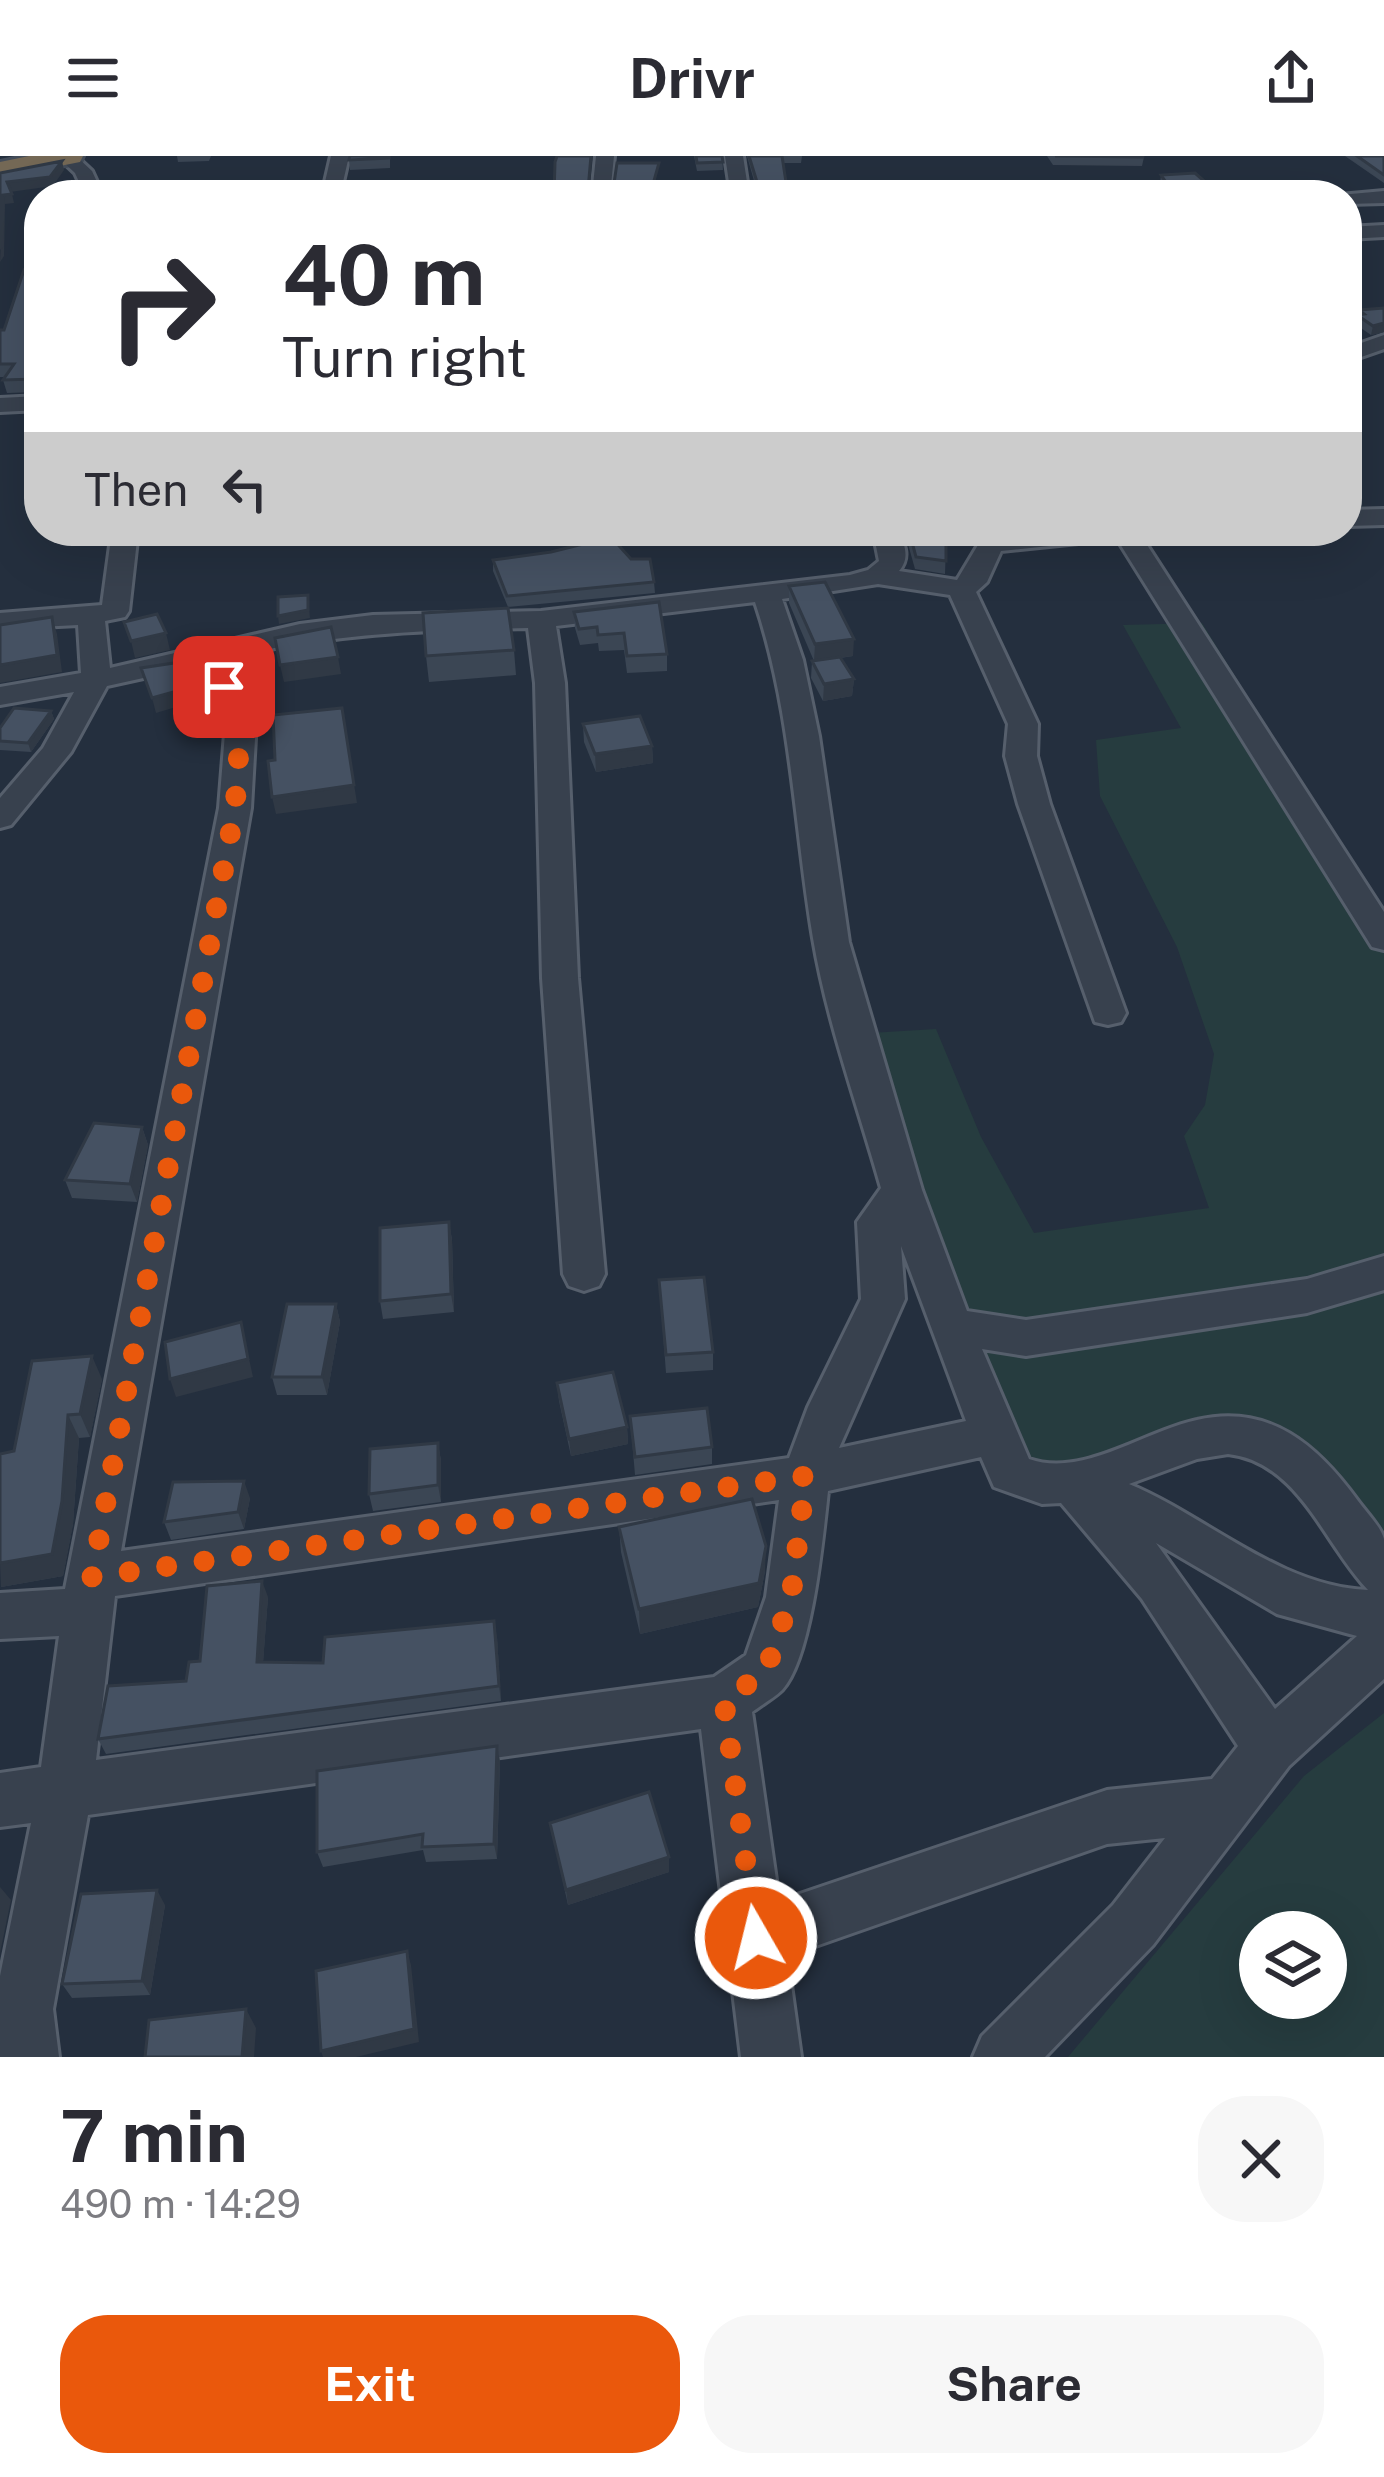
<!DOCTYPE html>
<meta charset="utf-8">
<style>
body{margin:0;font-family:"Public Sans",sans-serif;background:#f7f7f7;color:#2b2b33;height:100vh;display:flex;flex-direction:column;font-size:45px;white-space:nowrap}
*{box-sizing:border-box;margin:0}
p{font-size:39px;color:#7c7c81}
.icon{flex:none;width:66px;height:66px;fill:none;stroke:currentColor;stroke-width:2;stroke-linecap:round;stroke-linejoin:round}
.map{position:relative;height:1901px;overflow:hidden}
.drawer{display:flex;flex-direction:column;background:#fff;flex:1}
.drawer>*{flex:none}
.guide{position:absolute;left:24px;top:24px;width:1338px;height:366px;border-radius:48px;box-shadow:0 12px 48px #0002;background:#fff;color:#2b2b33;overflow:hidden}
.fabs{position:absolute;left:1239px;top:1755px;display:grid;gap:24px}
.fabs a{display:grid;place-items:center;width:108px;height:108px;border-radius:50%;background:#fff;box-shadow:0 12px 48px #0002;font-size:60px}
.pin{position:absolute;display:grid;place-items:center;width:102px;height:102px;color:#fff;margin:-51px;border-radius:24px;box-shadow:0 6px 18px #0006}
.me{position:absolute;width:132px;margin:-66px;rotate:352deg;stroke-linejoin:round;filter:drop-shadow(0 0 9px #0008)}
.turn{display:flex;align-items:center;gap:42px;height:252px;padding:0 60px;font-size:54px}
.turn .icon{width:156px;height:156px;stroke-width:2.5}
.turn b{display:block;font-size:84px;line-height:102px}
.then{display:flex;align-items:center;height:114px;padding:0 60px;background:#0003;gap:24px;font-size:45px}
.round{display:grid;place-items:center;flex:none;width:126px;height:126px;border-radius:48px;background:#f7f7f7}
.headline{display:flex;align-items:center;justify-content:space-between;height:204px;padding:0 60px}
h1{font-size:72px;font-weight:700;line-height:90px}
.button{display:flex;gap:24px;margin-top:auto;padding:24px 60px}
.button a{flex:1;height:138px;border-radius:48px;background:#ea580c;color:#fff;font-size:48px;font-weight:700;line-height:138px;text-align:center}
.button a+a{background:#f7f7f7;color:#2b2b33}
header{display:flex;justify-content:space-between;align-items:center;height:156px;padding:0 60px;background:#fff;font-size:54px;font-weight:700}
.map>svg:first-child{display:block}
.green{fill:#263c3f;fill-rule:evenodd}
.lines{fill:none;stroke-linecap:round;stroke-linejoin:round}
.minor-casing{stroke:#565f6c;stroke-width:6}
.highway-casing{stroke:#434c59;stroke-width:6}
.minor{fill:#38414e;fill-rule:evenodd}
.highway{fill:#746855;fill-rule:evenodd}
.wall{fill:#3b4654}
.shaded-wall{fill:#303945}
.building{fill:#455162;stroke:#303945;stroke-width:3}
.route{stroke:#ea580c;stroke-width:21;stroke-dasharray:0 37.8}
</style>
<header><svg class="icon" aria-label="menu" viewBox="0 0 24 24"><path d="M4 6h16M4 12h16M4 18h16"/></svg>Drivr<svg class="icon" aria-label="share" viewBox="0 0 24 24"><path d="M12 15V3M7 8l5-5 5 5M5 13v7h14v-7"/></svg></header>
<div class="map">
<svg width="1384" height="1901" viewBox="0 0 1384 1901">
<rect width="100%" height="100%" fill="#242f3e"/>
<path class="green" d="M1202,467L1384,760V1108L1295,1130L1014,1172L960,1165L870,877L936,873L981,981L1034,1077L1209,1052L1184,980L1205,949L1214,898L1177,791L1100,640L1096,584L1181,572L1123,469Z
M1384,1130V1390L1294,1286L1027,1318L982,1196Z
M1384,1557V1901H1068L1304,1620ZM1260,1776H1326V1842H1260Z"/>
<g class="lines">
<g class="minor-casing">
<path id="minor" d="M76,0L92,15L103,39H85L75,17L58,1Z
M331,0H349L340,39H322Z
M596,0H614L610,39H592Z
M725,0H743L749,39H731Z
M1135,30L1144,35L1141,39H988L997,33Z
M1384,35V47L1347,48V39H1340Z
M1384,69V81L1347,83V71Z
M1384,179V193L1347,206V192Z
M39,240V254L0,256V242Z
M1384,353V369L1347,370V354Z
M112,375H138L129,455L125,461L105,465L110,512L300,468L373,459L541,455L850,419L868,414L879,405L873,375H899C905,390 910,402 899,415L957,424L981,384L1014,375H1138L1384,756V794L1372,791L1117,383L1001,395L987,426L976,436L1038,568L1037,600L1050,648L1126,857L1121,866L1108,869L1095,866L1018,648L1005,600L1008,568L950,439L878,428L782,443L803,504L819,580L849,786L922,1034L967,1155L1026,1164L1307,1123L1384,1100V1134L1307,1157L1026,1200L982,1193L1029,1303C1083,1322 1144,1275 1197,1264C1270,1247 1318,1290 1358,1345C1366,1356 1381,1371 1384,1383C1384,1413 1384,1488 1384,1523L1289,1610L1153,1789L1045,1901H973L982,1880L1113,1749L1165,1682L1107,1688L787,1800L801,1901H741L701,1573L88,1659L53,1853L59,1901H0V1820L31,1667L0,1671V1617L41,1611L59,1480L0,1483V1437L65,1433L219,652L226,565L198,510L107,530L71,596L11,669L0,672V642L43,592L74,536L0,549V531L81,517L78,469L0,473V457L102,449ZM755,446C792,556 794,669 813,782C827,866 858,950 881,1032L857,1066L861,1143L808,1251L789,1302L121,1395L251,652L256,565L223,503C328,478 421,474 528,472L535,527L542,822L563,1118L569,1130L584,1135L599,1130L605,1118L578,822L565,527L556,470ZM901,1090L966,1265L839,1292L905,1143ZM1228,1298C1299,1306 1324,1388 1368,1434C1280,1431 1208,1361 1129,1328L1197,1303ZM981,1301L994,1331L1042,1348L1061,1347L1142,1443L1238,1590L1212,1623L1107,1634L779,1745L752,1556C761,1549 774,1542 782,1534C812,1502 823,1380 828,1335ZM779,1344L766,1441L746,1499L714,1521L96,1604L115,1440ZM1156,1387L1277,1458L1357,1480L1275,1553Z"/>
</g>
<g class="highway-casing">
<path id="highway" d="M29,0H83L80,6L0,22V6Z"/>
</g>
<use href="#minor" class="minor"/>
<use href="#highway" class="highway"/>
</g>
<path class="wall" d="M177,0H211L209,5L178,6Z
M390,0V12L350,14L349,4Z
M694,0H722L723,14L697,15Z
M747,0H802L801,7H783L788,39H758Z
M1047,0H1142L1144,1L1142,10L1053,9Z
M1345,0H1384V27Z
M1161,19L1220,39H1168L1160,27Z
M1384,152V176L1371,179L1355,168L1359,154Z
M39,169V236L7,237L3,224L5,221H0V174Z
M906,375H951L950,389H946L945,418L915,413L906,381Z
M493,404L654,426L655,437L508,451L493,415Z
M789,430L853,500L840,502L854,523L852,540L823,545L811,522L812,505H814L789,447Z
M574,456L667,498V515L627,517L624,494L599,495L598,487L580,489L575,472Z
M514,494L516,519L429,526L426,500Z
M51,555L54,563L31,596L0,594V572Z
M583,568L652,590L653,607L596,616L584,586Z
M142,971L148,989L137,1046L72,1042L65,1024Z
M449,1066L452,1084L454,1156L383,1163L380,1145Z
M659,1124L713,1196V1214L666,1217Z
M336,1148L340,1166L327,1239H277L272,1221Z
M102,1223L90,1281L79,1282L73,1368L63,1420L1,1431L14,1295Z
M557,1227L627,1271L628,1288L571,1300L559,1245Z
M630,1260L712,1291V1308L635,1319Z
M438,1287L441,1305V1346L373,1355L369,1338Z
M250,1342L244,1373L171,1384L164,1366Z
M619,1371L765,1415L758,1451L640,1478L621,1396Z
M268,1441L263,1506L323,1507L497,1481L501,1545L106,1598L98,1583L186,1525L200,1505Z
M497,1590L500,1606L497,1703L426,1706L423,1694L323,1711L317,1696Z
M550,1667L669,1701V1716L568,1749Z
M165,1749L150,1839L72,1842L62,1828Z"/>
<path class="shaded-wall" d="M62,5L64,14L53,30L10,36L7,26Z
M12,38L14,47L5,48L4,100L0,106L3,39Z
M39,142V164L34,181L30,169Z
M1384,167V176L1371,179L1373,170Z
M308,439L310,462L279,468L278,460Z
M52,461L57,478L62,516L0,527V509Z
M166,477L170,494L135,502L131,485Z
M854,483L853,500L814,505L815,488Z
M338,501L341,518L284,526L280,509Z
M854,523L852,540L823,545L824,528Z
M206,527L209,541L156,557L152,542Z
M342,552L357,647L276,658L272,641Z
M51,555L54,563L31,596L28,587Z
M652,590L653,607L596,616L595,598Z
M142,971L148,989L137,1046L130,1028Z
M449,1066L452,1084L454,1156L451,1138Z
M336,1148L340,1166L327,1239L322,1221Z
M241,1166L253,1221L176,1241L170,1223Z
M92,1200L102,1223L90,1281L80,1258Z
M68,1259L79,1282L73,1368L63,1420L1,1431L0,1407Z
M627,1271L628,1288L571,1300L569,1283Z
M438,1287L441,1305V1346L438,1329Z
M244,1325L250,1342L244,1373L238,1356Z
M766,1390L765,1415L758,1451L640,1478L639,1453Z
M262,1425L268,1441L262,1521L257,1506Z
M494,1465L497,1481L501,1545L499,1530Z
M497,1590L500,1606L497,1703L494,1688Z
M669,1701V1716L568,1749L566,1734Z
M0,1731L11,1744L0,1797Z
M157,1734L165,1749L150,1839L142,1825Z
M407,1795L411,1809L419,1886L356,1901H323L321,1895Z
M246,1853L256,1872L254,1901H242Z"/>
<path class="building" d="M350,0H389V2L349,4Z
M557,0H591L588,34H613L617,7H659L650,39H498L500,34V38L554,39L555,6Z
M696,0H722L723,6L697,7Z
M749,0H782L788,39H761Z
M1055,0H1142L1144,1Z
M1357,0H1384V19Z
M62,5L50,21L7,26L12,38L3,39L2,90L0,92V17Z
M1195,17L1220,39H1175L1161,19Z
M24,114L39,119V142L30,169H39V228L35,223L3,224L14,208H0V174H4Z
M1384,152V167L1373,170L1357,159L1364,158L1359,154Z
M909,375H951L952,377H946V405L916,401Z
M611,381L631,403H650L654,426L507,440L493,404L551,396Z
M825,426L854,483L815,488L789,430Z
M308,439V454L278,460V441Z
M659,446L667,498L627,500L624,477L598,479L597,471L579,473L574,456Z
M508,452L514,494L426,500L423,457Z
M157,458L166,477L131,485L124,466Z
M52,461L57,499L0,509V469Z
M331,471L338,501L280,509L275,482Z
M840,501L854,523L824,528L812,505Z
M194,504L206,527L152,542L141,512Z
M14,552L51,555L28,587L0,585V572Z
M342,552L354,629L272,641L268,605L275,604L273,559Z
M640,560L652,590L595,598L583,568Z
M94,967L142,971L130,1028L65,1024Z
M449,1066L451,1138L380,1145V1072Z
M704,1121L713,1196L666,1199L659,1124Z
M287,1148H336L322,1221H272Z
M241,1166L248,1203L170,1223L165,1186Z
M92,1200L80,1258L68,1259L62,1345L52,1398L0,1407V1298L14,1295L32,1205Z
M613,1216L627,1271L569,1283L557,1227Z
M707,1252L712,1291L635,1301L630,1260Z
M438,1287V1329L369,1338L370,1293Z
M244,1325L238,1356L164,1366L173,1326Z
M752,1343L766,1390L759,1427L639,1453L619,1371Z
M262,1425L257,1506L323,1507L325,1481L494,1465L499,1530L98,1583L108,1530L186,1525L189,1506L200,1505L207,1430Z
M497,1590L494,1688L422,1691L423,1678L317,1696V1615Z
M649,1636L669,1701L566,1734L550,1667Z
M157,1734L142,1825L62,1828L81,1738Z
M407,1795L414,1873L321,1895L316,1815Z
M246,1853L242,1901H145L149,1864Z"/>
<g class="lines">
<path class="route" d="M224,531L241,565L235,652L92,1421L806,1320L791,1441L766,1515L724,1545L756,1782"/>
</g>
</svg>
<div class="fabs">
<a><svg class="icon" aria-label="layers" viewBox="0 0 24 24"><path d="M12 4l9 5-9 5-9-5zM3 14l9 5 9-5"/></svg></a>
</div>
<div class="pin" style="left:224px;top:531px;background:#d93025"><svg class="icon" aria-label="arrive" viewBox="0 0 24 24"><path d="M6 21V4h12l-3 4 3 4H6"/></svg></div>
<svg class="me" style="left:756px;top:1782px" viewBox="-20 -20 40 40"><circle r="17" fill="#ea580c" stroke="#fff" stroke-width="3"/><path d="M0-11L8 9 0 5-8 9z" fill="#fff"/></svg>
<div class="guide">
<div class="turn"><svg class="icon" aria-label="right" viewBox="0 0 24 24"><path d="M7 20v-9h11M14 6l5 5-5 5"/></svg><div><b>40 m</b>Turn right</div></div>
<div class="then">Then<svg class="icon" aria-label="left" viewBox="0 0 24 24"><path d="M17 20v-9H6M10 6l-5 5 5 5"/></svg></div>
</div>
</div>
<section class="drawer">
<div class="headline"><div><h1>7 min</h1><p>490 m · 14:29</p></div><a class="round"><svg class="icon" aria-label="close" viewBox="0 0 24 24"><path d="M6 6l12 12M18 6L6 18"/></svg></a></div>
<div class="button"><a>Exit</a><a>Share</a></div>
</section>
